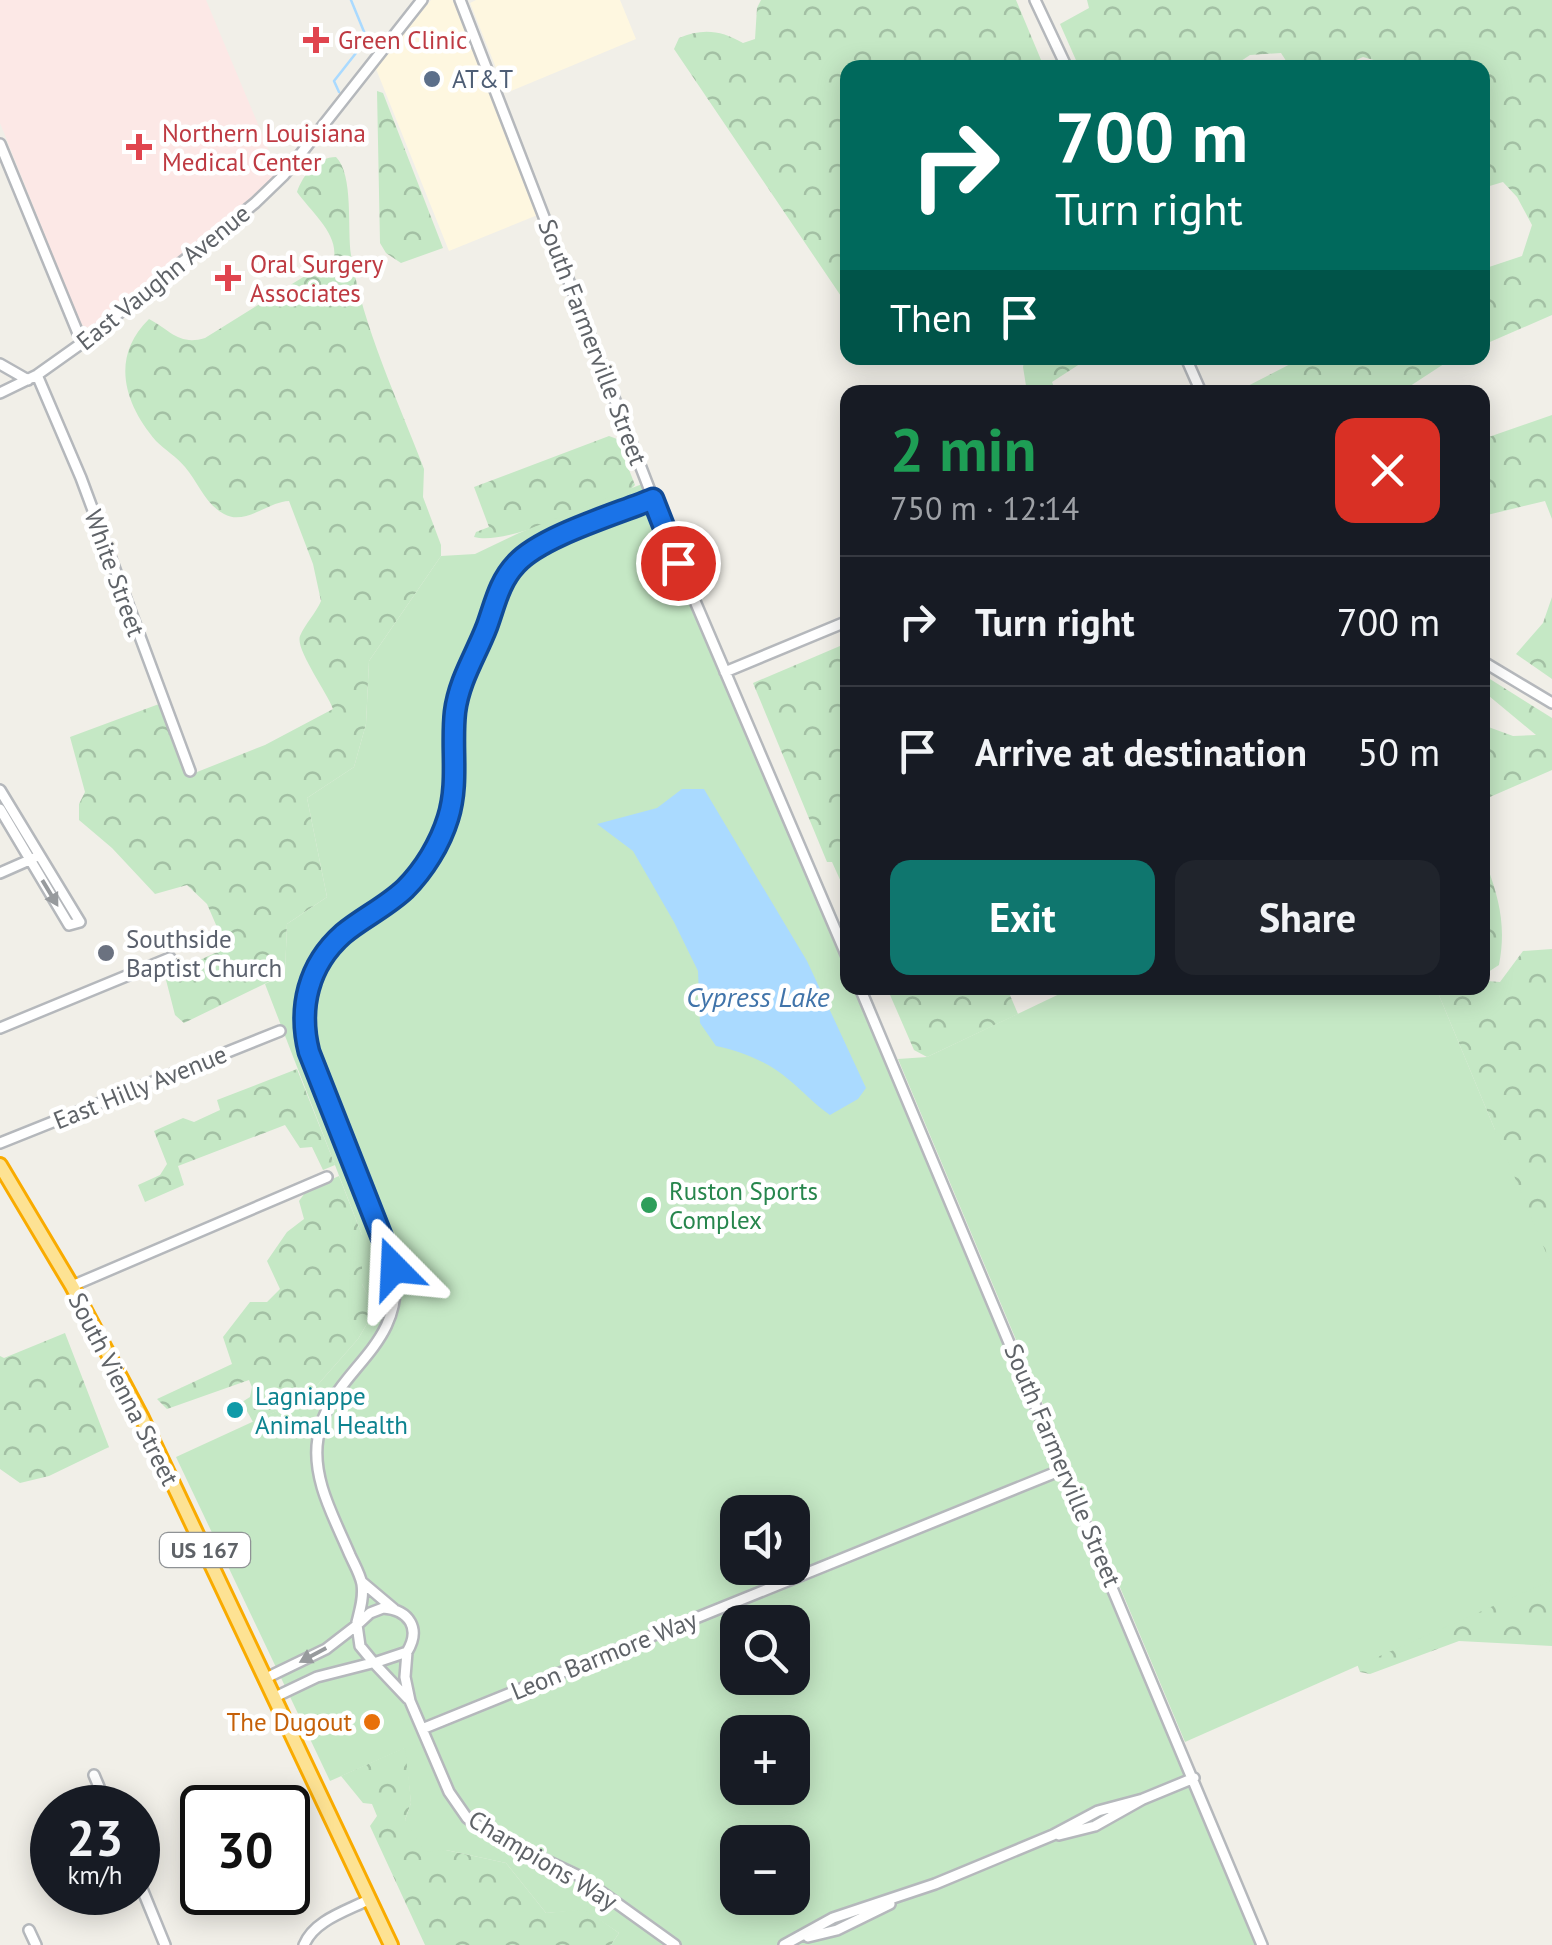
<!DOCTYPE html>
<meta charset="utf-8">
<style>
body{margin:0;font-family:"PT Sans",sans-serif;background:#20242c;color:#f1f3f6;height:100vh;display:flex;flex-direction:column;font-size:38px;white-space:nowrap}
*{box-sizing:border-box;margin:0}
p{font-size:32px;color:#9ea1a6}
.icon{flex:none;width:55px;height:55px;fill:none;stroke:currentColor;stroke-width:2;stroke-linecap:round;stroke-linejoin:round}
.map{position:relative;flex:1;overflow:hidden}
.side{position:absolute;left:840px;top:385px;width:650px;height:610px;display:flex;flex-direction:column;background:#171b24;border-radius:20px;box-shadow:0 5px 25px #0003}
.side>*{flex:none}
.banner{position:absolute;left:840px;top:60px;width:650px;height:305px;border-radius:20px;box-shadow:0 5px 25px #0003;background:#00695c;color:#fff;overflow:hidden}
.tools{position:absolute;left:720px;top:1495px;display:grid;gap:20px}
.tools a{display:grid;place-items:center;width:90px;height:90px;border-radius:20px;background:#171b24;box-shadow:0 5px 25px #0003;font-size:50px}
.speed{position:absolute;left:30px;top:1785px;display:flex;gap:20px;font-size:50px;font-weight:700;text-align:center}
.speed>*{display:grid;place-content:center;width:130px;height:130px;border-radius:50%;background:#171b24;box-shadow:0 5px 25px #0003;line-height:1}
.speed small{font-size:25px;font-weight:400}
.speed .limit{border:5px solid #111;border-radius:15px;background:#fff;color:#111}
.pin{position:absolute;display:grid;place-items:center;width:85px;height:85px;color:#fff;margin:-42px;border:5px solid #fff;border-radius:50%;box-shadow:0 2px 10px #0007}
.me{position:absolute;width:110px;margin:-55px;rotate:339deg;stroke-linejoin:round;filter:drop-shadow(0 0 8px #0008)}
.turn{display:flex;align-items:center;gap:35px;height:210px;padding:0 50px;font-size:45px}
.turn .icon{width:130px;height:130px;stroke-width:2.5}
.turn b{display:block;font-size:70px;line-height:85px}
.then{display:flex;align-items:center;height:95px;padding:0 50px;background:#0003;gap:20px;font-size:38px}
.round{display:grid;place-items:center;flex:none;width:105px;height:105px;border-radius:20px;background:#20242c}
.summary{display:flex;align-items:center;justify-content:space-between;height:170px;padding:0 50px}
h1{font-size:60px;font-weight:700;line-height:75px;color:#1e9e55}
.button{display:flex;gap:20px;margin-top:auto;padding:20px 50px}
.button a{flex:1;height:115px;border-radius:20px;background:#0f766e;color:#fff;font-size:40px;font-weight:700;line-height:115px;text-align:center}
.button a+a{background:#20242c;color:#f1f3f6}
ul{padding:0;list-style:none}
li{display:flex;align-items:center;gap:30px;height:130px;padding:0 50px;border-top:2px solid #363941}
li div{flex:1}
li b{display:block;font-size:38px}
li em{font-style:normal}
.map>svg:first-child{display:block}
.commercial{fill:#fef7e0}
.medical{fill:#fce8e6}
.forest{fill:url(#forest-crowns)}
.pitch{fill:#c5e8c5;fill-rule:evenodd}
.water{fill:#aadaff}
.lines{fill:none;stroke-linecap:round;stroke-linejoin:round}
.stream{stroke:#aadaff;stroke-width:2.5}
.minor-casing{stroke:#b5b8bc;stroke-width:14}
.highway-casing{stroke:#f9ab00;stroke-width:18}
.minor{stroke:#fff;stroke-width:9}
.highway{stroke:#fde293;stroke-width:12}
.oneway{fill:#979a9d}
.route-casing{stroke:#114b97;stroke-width:25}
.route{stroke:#1a73e8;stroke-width:18}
.health-dot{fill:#e0444e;stroke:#fff;stroke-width:4}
.service-dot{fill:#5c6f8a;stroke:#fff;stroke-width:4}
.worship-dot{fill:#6b7280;stroke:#fff;stroke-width:4}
.leisure-dot{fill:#2e9e5b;stroke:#fff;stroke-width:4}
.culture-dot{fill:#0f9aa8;stroke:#fff;stroke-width:4}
.food-dot{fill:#e8710a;stroke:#fff;stroke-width:4}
.labels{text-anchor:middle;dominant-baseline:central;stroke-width:9;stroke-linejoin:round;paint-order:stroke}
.shield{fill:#fff;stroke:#8f9295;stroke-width:2.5}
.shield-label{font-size:22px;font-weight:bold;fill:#5f6368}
.health-label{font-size:25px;fill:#be3a42;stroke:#fff;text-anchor:start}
.service-label{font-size:25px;fill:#4e5e75;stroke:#fff;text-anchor:start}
.street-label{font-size:25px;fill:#5f6368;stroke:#fff}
.worship-label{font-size:25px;fill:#5b616d;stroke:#fff;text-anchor:start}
.leisure-label{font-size:25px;fill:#27864d;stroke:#fff;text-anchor:start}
.culture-label{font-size:25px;fill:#0d838f;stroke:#fff;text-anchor:start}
.food-label{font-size:25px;fill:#c56008;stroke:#fff;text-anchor:end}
.water-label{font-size:28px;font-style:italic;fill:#4174aa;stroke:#fff}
</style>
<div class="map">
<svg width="1552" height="1945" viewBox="0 0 1552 1945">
<defs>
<pattern id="forest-crowns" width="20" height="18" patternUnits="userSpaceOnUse" patternTransform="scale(2.5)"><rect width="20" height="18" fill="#c5e8c5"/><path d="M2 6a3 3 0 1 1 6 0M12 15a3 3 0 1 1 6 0" fill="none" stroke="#a3c0a4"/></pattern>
</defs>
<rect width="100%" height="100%" fill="#f1efe8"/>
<path class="commercial" d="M431,0H452L458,6L540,214L449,251L376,69Z
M476,0H620L636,39L506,93L470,3Z"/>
<path class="medical" d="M0,0H206L278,172L217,230L91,327H84L79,320L0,123Z"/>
<path class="forest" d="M761,0H1016L1044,67L848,68L847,305L674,49L679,38C702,28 721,30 743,43L755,39L757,8Z
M1087,0H1552V315L1483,345V269L1522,256L1532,225L1517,197L1503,182L1483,188L1482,68L1377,67V61L1363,57L1341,67H1290L1281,53L1250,55L1232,67H1079L1060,24L1089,8Z
M377,91L383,93L443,248L401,263L386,253L380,243Z
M336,157C354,175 347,229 351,255C363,328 398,400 424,469L423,497L441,545V556L369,661L366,724L354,767L307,798L327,897L287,924L285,974L184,1023L175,1015L165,976L226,948L207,904L187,885L155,894L112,848L79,820V804L85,792L70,737L159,704L187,776L265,745L333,709C327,692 295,649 300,636C305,624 316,613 321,601L313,564L289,501C267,502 245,526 224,514C205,504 198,482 185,467C177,457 165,450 156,441C124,404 110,357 149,319C170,330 179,346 205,338L334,258C338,233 311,212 297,192C303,175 317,157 336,157Z
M1025,358H1089L1052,382L1056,392H1027L1023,367Z
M1302,358H1453L1401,392H1236Z
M1552,415V519L1545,501L1483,516V439Z
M609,436L617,439L635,485L631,489C595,503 509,546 474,537L476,532L489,527L474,487Z
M1552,597V679L1516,654L1543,623Z
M847,643V895L832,862H827L753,683Z
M1482,674L1552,718V770L1483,800V725L1513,736L1536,735L1483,691Z
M1483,865L1487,866C1500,901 1506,928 1499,965L1485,974L1487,981L1500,982L1523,951L1552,949V1646L1459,1641L1370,1674L1360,1672L1356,1661L1495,1130L1436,988H1482Z
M887,988H1007L1018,1014L927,1057L914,1050Z
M297,1069L335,1165L323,1170L312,1147L300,1148L285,1125L178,1166L184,1185L145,1202L138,1185L160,1175L167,1164L154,1131L183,1118L194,1122L220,1110L217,1100Z
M339,1176L362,1235V1284L375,1310L358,1339L307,1397L253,1422L242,1402L250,1397L252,1387L249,1380L167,1409L157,1399L232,1364L223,1337L250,1302H267L280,1289L267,1261L287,1232L304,1219L299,1201L307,1190Z
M65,1333L109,1447L49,1476L20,1483L0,1469V1356L4,1358Z
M406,1747L411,1803L405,1820L446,1850L506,1863L546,1913L585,1909L619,1933L611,1945H425L370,1826L377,1816L372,1804L363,1803L341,1776Z"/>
<path class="pitch" d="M642,484L847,971L848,988H854L1257,1945H611L619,1933L585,1910L546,1913L506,1863L446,1850L425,1852L405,1820L411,1803L405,1748L330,1781L176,1457L307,1397L358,1339L375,1310L362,1284V1235L265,984L285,974L287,924L327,897L307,798L354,767L366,724L369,661L441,556L475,554L519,533ZM738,1512H792V1568H738ZM738,1622H792V1678H738ZM738,1732H792V1788H738ZM738,1842H792V1898H738Z
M1072,988H1436L1552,1267V1580L1185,1742L898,1059L927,1057Z"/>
<path class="water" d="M682,789H704L807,961L866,1088L858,1099L830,1115C814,1104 803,1091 788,1079C769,1062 740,1051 716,1046L700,1023L698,971L674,922L633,851L597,824L657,808Z"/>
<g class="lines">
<path class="stream" d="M339,92L334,81L367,39L351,0"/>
<g class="minor-casing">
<path id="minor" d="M460,0L671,545L848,959
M1035,0L1067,68
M0,144L82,343
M1186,358L1201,392
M0,364L28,380
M37,375L81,478L190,771
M0,393L37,375L82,343L255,203L284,175L422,0
M1482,661L1552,703
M725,672L848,621
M0,790L80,922L69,925L0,809
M0,873L34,858
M860,988L1262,1945
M0,1028L170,958
M0,1143L280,1031
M72,1286L327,1177
M362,1582L394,1609
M383,1608C410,1610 421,1629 407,1652L374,1663L360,1646L357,1625L370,1613Z
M357,1622C360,1610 364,1597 362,1584C360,1574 354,1564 350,1555C335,1519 311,1479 318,1438C328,1370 407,1350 394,1268L309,1052C278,934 384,935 429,859C466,797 444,766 457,704C462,675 477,653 487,626C493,609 498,593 506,576C540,533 605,519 653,499
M407,1652L405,1677L410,1701L449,1792L467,1818L490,1834L579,1876L675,1945
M374,1663L408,1699
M266,1678L326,1649L357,1625
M275,1697L317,1677L372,1663
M422,1729L1064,1469
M94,1775L108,1808
M1059,1835L1095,1826L1143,1799L1194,1778
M138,1879L165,1945
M29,1930L36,1945
M808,1937L837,1930L890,1904
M304,1945C314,1920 347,1911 370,1899
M784,1945L833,1918L935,1884L1053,1835L1098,1811L1143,1799"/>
</g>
<g class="highway-casing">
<path id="highway" d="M0,1165L72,1286L142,1418L391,1945"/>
</g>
<use href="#minor" class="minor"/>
<use href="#highway" class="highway"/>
</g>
<defs><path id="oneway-solid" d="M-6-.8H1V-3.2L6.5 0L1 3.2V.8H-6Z" transform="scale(2.5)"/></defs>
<g class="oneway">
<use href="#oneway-solid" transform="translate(50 893) rotate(59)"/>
<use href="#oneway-solid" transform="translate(313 1655) rotate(152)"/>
</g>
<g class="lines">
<g class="route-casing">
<path id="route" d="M394,1268L309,1052C298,1008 308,965 343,934C362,918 386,907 405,889C424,870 440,844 448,818C459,783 451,747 455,712C459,680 476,655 487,626C495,604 499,582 516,564C541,536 617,514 653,499L678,563"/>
</g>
<use href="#route" class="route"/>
</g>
<g class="health-dot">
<path d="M311 25h10v10h10v10h-10v10h-10v-10h-10v-10h10z"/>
<path d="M134 132h10v10h10v10h-10v10h-10v-10h-10v-10h10z"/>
<path d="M223 263h10v10h10v10h-10v10h-10v-10h-10v-10h10z"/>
</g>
<circle class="service-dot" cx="432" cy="79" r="10"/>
<circle class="worship-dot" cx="106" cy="953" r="10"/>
<circle class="leisure-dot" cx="649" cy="1205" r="10"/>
<circle class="culture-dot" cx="235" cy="1410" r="10"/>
<circle class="food-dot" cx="372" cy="1722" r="10"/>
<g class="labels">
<rect class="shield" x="160" y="1533" width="90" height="34" rx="8"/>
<g class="shield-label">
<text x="205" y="1550">US 167</text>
</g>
<g class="health-label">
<text x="338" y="40">Green Clinic</text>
<text x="162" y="133">Northern Louisiana<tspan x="162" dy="29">Medical Center</tspan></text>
<text x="250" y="264">Oral Surgery<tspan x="250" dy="29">Associates</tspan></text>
</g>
<g class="service-label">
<text x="452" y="79">AT&amp;T</text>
</g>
<g class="street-label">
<text transform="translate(163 277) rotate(-39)">East Vaughn Avenue</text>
<text transform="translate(593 342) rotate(69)">South Farmerville Street</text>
<text transform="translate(115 573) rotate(70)">White Street</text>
<text transform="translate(140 1087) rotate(-22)">East Hilly Avenue</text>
<text transform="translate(124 1389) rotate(63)">South Vienna Street</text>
<text transform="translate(1063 1465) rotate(67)">South Farmerville Street</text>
<text transform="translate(604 1655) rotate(-22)">Leon Barmore Way</text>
<text transform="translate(543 1860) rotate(31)">Champions Way</text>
</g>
<g class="worship-label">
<text x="126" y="939">Southside<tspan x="126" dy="29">Baptist Church</tspan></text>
</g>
<g class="leisure-label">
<text x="669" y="1191">Ruston Sports<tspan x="669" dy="29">Complex</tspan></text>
</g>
<g class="culture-label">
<text x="255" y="1396">Lagniappe<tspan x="255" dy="29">Animal Health</tspan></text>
</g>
<g class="food-label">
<text x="352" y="1722">The Dugout</text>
</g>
<g class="water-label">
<text x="758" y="996">Cypress Lake</text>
</g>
</g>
</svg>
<div class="tools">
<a><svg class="icon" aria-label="sound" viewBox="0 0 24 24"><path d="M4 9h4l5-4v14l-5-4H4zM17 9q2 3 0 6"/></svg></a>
<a><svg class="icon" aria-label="search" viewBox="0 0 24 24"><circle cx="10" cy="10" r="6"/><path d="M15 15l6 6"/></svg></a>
<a>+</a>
<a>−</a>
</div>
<div class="speed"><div>23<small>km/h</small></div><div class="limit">30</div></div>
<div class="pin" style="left:678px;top:563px;background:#d93025"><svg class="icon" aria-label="arrive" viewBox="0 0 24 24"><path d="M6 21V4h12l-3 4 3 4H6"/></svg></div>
<svg class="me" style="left:394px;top:1268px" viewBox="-20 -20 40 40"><path d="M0-17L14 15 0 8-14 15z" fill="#1a73e8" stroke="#fff" stroke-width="4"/></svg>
<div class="banner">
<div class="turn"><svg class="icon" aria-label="right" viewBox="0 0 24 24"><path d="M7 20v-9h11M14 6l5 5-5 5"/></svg><div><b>700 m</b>Turn right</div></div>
<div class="then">Then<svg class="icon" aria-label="arrive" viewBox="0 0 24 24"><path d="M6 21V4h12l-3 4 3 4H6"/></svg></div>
</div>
<section class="side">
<div class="summary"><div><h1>2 min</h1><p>750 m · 12:14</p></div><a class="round" style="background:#d93025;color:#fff"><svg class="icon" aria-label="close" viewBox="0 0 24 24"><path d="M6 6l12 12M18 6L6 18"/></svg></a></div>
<ul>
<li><svg class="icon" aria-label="right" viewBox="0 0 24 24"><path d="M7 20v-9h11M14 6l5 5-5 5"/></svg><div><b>Turn right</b></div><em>700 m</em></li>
<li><svg class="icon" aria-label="arrive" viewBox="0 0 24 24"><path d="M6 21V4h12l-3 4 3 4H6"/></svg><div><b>Arrive at destination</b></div><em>50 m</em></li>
</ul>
<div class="button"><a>Exit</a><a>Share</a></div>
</section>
</div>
